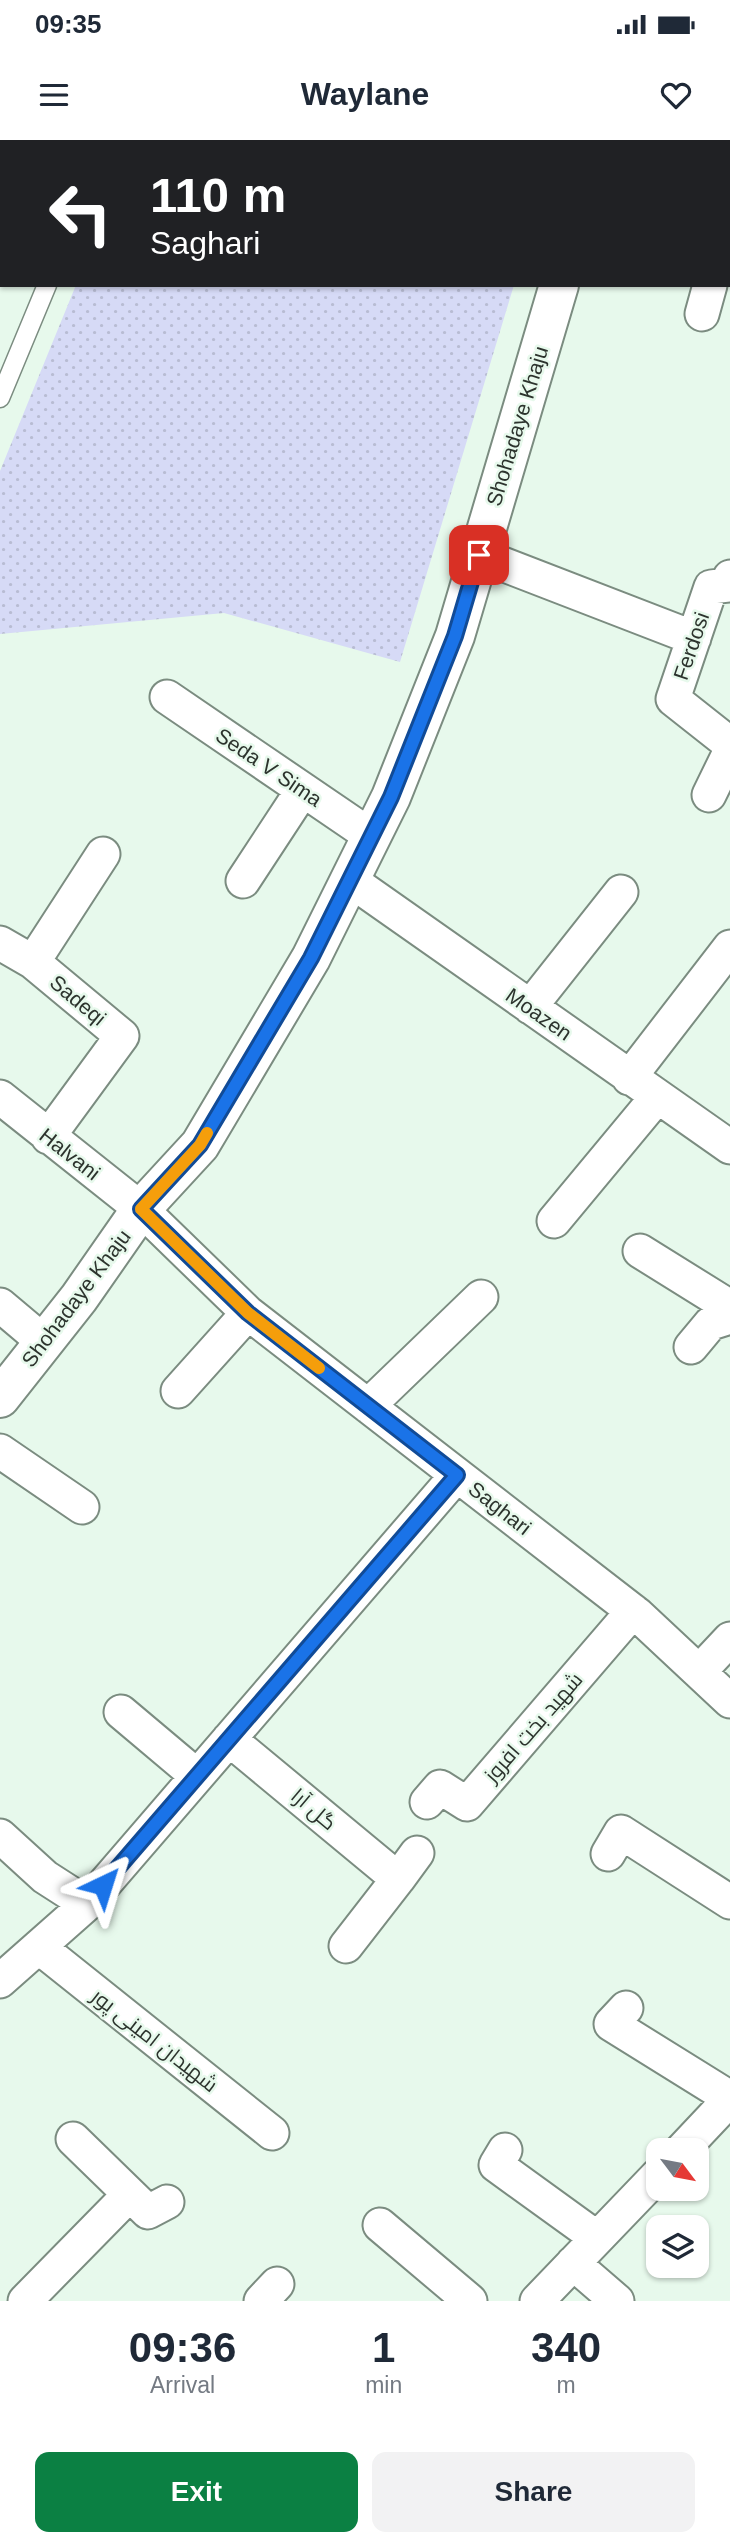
<!DOCTYPE html>
<meta charset="utf-8">
<style>
body{margin:0;font-family:Helvetica,Cairo,sans-serif;background:#f2f2f3;color:#1f2937;height:100vh;display:flex;flex-direction:column;font-size:26px;white-space:nowrap}
*{box-sizing:border-box;margin:0}
p{font-size:23px;color:#747a83}
.icon{flex:none;width:38px;height:38px;fill:none;stroke:currentColor;stroke-width:2;stroke-linecap:round;stroke-linejoin:round}
.map{position:relative;height:2161px;overflow:hidden}
.drawer{display:flex;flex-direction:column;background:#fff;flex:1}
.drawer>*{flex:none}
.hud{position:absolute;left:0px;top:0px;width:732px;height:147px;box-shadow:0 2px 5px #0004;background:#202124;color:#fff;overflow:hidden}
.needle{width:46px;rotate:122deg}
.buttons{position:absolute;left:646px;top:1998px;display:grid;gap:14px}
.buttons a{display:grid;place-items:center;width:63px;height:63px;border-radius:14px;background:#fff;box-shadow:0 2px 5px #0004;font-size:35px}
.pin{position:absolute;display:grid;place-items:center;width:60px;height:60px;color:#fff;margin:-30px;border-radius:14px;box-shadow:0 4px 10px #0006}
.me{position:absolute;width:77px;margin:-38px;rotate:41deg;stroke-linejoin:round;filter:drop-shadow(0 0 5px #0008)}
.turn{display:flex;align-items:center;gap:24px;height:147px;padding:0 35px;font-size:32px}
.turn .icon{width:91px;height:91px;stroke-width:2.5}
.turn b{display:block;font-size:49px;line-height:60px}
.eta{display:flex;justify-content:space-evenly;align-items:center;height:119px;text-align:center}
.eta b{font-size:42px;font-weight:600;line-height:49px}
.cta{display:flex;gap:14px;margin-top:auto;padding:14px 35px}
.cta a{flex:1;height:80px;border-radius:14px;background:#0b8043;color:#fff;font-size:28px;font-weight:600;line-height:80px;text-align:center}
.cta a+a{background:#f2f2f3;color:#1f2937}
.status{display:flex;justify-content:space-between;align-items:center;height:49px;padding:0 35px;background:#fff;direction:ltr}
.status svg{height:19px;fill:currentColor}
header{display:flex;justify-content:space-between;align-items:center;height:91px;padding:0 35px;background:#fff;font-size:32px;font-weight:600}
.map>svg:first-child{display:block}
.park{fill:url(#park-dots)}
.building{fill:url(#building-back-hatch);stroke:#859589;stroke-width:2}
.lines{fill:none;stroke-linecap:round;stroke-linejoin:round}
.service-casing{stroke:#7b8c80;stroke-width:21}
.minor-casing{stroke:#7b8c80;stroke-width:37}
.secondary-casing{stroke:#7b8c80;stroke-width:42}
.primary-casing{stroke:#7b8c80;stroke-width:42}
.path{stroke:#96a399;stroke-width:4.5;stroke-dasharray:7 3.5;stroke-linecap:butt}
.service{stroke:#fff;stroke-width:18}
.minor{stroke:#fff;stroke-width:33}
.secondary{stroke:#fff;stroke-width:38}
.primary{stroke:#fff;stroke-width:38}
.route-casing{stroke:#114b97;stroke-width:18}
.route{stroke:#1a73e8;stroke-width:12}
.slow{stroke:#f59e0b;stroke-width:12}
.labels{text-anchor:middle;dominant-baseline:central;stroke-width:5;stroke-linejoin:round;paint-order:stroke}
.street-label{font-size:21px;fill:#2c332d;stroke:#e7f9ec}
</style>
<div class="status"><b>09:35</b><svg viewBox="0 0 49 12"><path d="M0 12V9h3v3zM5 12V6h3v6zM10 12V3h3v9zM15 12V0h3v12zM26 1h20v11H26zM47 4h2v5h-2z"/></svg></div>
<header><svg class="icon" aria-label="menu" viewBox="0 0 24 24"><path d="M4 6h16M4 12h16M4 18h16"/></svg>Waylane<svg class="icon" aria-label="heart" viewBox="0 0 24 24"><path d="M12 20l-8-8c-3-5 5-10 8-4 3-6 11-1 8 4z"/></svg></header>
<div class="map">
<svg width="730" height="2161" viewBox="0 0 730 2161">
<defs>
<pattern id="park-dots" width="8" height="8" patternUnits="userSpaceOnUse" patternTransform="scale(1.75)"><rect width="8" height="8" fill="#d6daf6"/><path d="M2 2h.1M6 6h.1" fill="none" stroke="#b8bcd3" stroke-width="1.8" stroke-linecap="round"/></pattern>
<pattern id="building-back-hatch" width="6" height="6" patternUnits="userSpaceOnUse" patternTransform="scale(1.75)"><rect width="6" height="6" fill="#7dce97"/><path d="M-1 5l2 2M0 0l6 6M5-1l2 2" fill="none" stroke="#6cb182"/></pattern>
</defs>
<rect width="100%" height="100%" fill="#e7f9ec"/>
<path class="park" d="M135,0H482L488,2H134Z
M76,145H514L400,522L224,473L0,494V331Z"/>
<path class="building" d="M0,20H2V98L0,97Z"/>
<g class="lines">
<g class="service-casing">
<path id="service" d="M57,0L59,2
M0,258L47,145"/>
</g>
<g class="minor-casing">
<path id="minor" d="M730,82V81
M702,174L710,145
M479,415L694,498
M730,437L728,445L711,447L673,559L730,604
M167,557L371,696
M709,655L730,612
M350,740L730,1007
M243,741L302,651
M0,803L33,822L122,896L48,997
M33,822L103,714
M530,867L621,752
M629,938L730,807
M0,957L141,1069L248,1173L638,1475L730,1561
M554,1081L657,957
M640,1111L730,1167
M0,1165L44,1202
M691,1207L711,1183L730,1177
M178,1251L248,1173
M368,1266L481,1157
M0,1311L82,1367
M699,1532L730,1499
M121,1572L197,1636
M229,1599L398,1739L346,1806
M427,1662L440,1647L467,1664L633,1471
M0,1696L45,1737L87,1764
M608,1714L621,1692L730,1762
M398,1739L417,1713
M39,1807L272,1993
M0,1841L87,1764L457,1335
M626,1868L611,1884L730,1958
M73,1999L148,2072L167,2062
M505,2010L496,2025L597,2098
M681,2011L730,1959
M380,2085L470,2161
M573,2123L617,2161
M25,2161L129,2055
M261,2161L277,2144
M537,2161L658,2035"/>
</g>
<g class="secondary-casing">
<path id="secondary" d="M548,0L549,2
M0,1258L79,1158L141,1069L200,1005L311,818L391,657L455,496L559,145"/>
</g>
<g class="primary-casing">
<path id="primary" d="M625,0L631,2"/>
</g>
<path class="path" d="M686,0L692,2"/>
<use href="#service" class="service"/>
<use href="#minor" class="minor"/>
<use href="#secondary" class="secondary"/>
<use href="#primary" class="primary"/>
</g>
<g class="lines">
<g class="route-casing">
<path id="route" d="M103,1745L457,1335L248,1173L141,1069L200,1005L311,818L391,657L455,496L479,415"/>
</g>
<use href="#route" class="route"/>
<path class="slow" d="M207,993L200,1005L141,1069L248,1173L319,1228"/>
</g>
<g class="labels">
<g class="street-label">
<text transform="translate(517 286) rotate(-73)">Shohadaye Khaju</text>
<text transform="translate(691 506) rotate(-71)">Ferdosi</text>
<text transform="translate(269 627) rotate(34)">Seda V Sima</text>
<text transform="translate(78 860) rotate(40)">Sadeqi</text>
<text transform="translate(539 874) rotate(35)">Moazen</text>
<text transform="translate(70 1014) rotate(38)">Halvani</text>
<text transform="translate(76 1158) rotate(-53)">Shohadaye Khaju</text>
<text transform="translate(500 1368) rotate(38)">Saghari</text>
<text transform="translate(533 1587) rotate(-49)">شهید بخت افروز</text>
<text transform="translate(314 1669) rotate(40)">گل آرا</text>
<text transform="translate(155 1900) rotate(38)">شهیدان امینی پور</text>
</g>
</g>
</svg>
<div class="buttons">
<a><svg class="needle" viewBox="-14 -14 28 28"><path d="M0-13l5 13h-10z" fill="#e53935"/><path d="M0 13l5-13h-10z" fill="#747a83"/></svg></a>
<a><svg class="icon" aria-label="layers" viewBox="0 0 24 24"><path d="M12 4l9 5-9 5-9-5zM3 14l9 5 9-5"/></svg></a>
</div>
<div class="pin" style="left:479px;top:415px;background:#d93025"><svg class="icon" aria-label="arrive" viewBox="0 0 24 24"><path d="M6 21V4h12l-3 4 3 4H6"/></svg></div>
<svg class="me" style="left:103px;top:1745px" viewBox="-20 -20 40 40"><path d="M0-17L14 15 0 8-14 15z" fill="#1a73e8" stroke="#fff" stroke-width="4"/></svg>
<div class="hud">
<div class="turn"><svg class="icon" aria-label="left" viewBox="0 0 24 24"><path d="M17 20v-9H6M10 6l-5 5 5 5"/></svg><div><b>110 m</b>Saghari</div></div>
</div>
</div>
<section class="drawer">
<div class="eta">
<div><b>09:36</b><p>Arrival</p></div>
<div><b>1</b><p>min</p></div>
<div><b>340</b><p>m</p></div>
</div>
<div class="cta"><a>Exit</a><a>Share</a></div>
</section>
